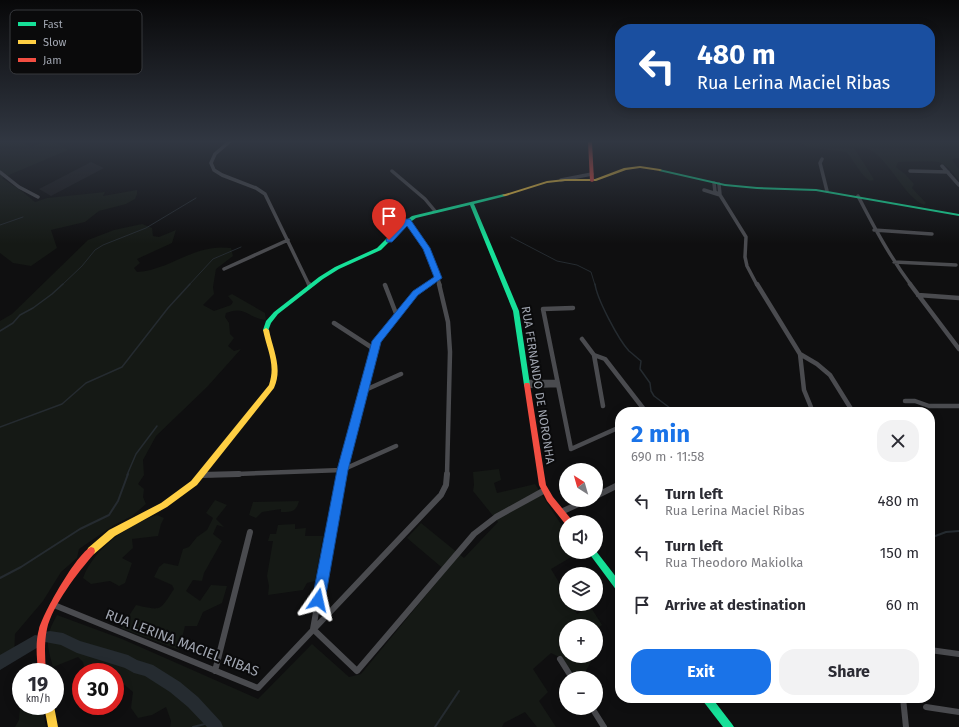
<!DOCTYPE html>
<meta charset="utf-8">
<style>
body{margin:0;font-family:"Fira Sans",sans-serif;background:#f2f2f3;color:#2b2b33;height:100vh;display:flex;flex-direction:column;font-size:15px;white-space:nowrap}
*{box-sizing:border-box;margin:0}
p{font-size:13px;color:#7c7c81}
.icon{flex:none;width:22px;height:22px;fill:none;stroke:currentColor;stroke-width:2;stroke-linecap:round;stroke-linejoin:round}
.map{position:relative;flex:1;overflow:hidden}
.sheet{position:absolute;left:615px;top:407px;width:320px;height:296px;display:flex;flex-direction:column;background:#fff;border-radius:16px;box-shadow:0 2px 10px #0003}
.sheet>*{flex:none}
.banner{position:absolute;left:615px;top:24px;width:320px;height:84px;border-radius:16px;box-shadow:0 2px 10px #0003;background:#1a4fa0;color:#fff;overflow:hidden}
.needle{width:26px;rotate:323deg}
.buttons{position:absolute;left:559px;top:463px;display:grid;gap:8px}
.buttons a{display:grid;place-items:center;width:44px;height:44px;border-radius:50%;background:#fff;box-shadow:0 2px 10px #0003;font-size:20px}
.speed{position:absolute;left:12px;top:663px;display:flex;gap:8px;font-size:20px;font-weight:700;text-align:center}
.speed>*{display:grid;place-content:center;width:52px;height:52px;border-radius:50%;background:#fff;box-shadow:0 2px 10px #0003;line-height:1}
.speed small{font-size:10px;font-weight:400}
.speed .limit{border:6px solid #d22;background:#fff;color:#111}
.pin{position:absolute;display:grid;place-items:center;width:34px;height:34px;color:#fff;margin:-41px -17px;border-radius:50% 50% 50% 0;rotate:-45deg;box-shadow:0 0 4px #0007}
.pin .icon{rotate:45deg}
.me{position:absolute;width:44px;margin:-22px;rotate:11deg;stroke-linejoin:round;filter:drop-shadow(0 0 3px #0008)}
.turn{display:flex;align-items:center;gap:14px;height:84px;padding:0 16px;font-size:18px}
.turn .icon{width:52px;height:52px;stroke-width:2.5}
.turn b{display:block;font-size:28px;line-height:34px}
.round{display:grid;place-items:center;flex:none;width:42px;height:42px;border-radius:16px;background:#f2f2f3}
.headline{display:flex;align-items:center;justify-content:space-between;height:68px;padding:0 16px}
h1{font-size:24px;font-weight:700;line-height:30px;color:#1a73e8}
.cta{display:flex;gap:8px;margin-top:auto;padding:8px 16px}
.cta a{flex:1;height:46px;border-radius:16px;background:#1a73e8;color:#fff;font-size:16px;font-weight:700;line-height:46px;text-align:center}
.cta a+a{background:#f2f2f3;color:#2b2b33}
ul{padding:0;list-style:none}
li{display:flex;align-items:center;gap:12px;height:52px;padding:0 16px}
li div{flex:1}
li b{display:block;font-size:15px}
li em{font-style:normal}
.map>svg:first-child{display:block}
.built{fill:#1a1a1c}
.green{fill:#151915}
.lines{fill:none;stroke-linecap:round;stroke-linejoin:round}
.stream-far2{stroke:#252b30;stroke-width:1}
.stream-far1{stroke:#252b30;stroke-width:1.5}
.stream{stroke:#252b30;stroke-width:2}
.river{fill:#252b30;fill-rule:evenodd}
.street-far2{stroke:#4a4b4f;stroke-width:3.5}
.street-far1{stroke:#4a4b4f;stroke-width:4.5}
.street{stroke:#4a4b4f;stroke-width:6}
.fast{fill:#16e098;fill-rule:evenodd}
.slow{fill:#ffcf43;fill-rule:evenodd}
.jam{fill:#f24e42;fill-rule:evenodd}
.route{fill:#1a73e8;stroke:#114b97}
.labels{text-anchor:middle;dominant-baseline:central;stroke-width:4;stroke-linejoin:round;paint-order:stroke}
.street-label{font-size:12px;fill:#a1a6b1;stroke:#0a0a0b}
.near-street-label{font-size:14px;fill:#a1a6b1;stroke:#0a0a0b}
.key{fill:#0a0a0b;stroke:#37393d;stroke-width:1}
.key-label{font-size:11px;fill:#a1a6b1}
</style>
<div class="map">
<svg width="959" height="727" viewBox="0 0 959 727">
<rect width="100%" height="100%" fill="#0f0f10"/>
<path class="built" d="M91,162L104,168L51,196L39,189Z"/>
<path class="green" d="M0,142H22L31,147C48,140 52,140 68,150L2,178L23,192L35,202L47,198L105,192L103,196L137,190V194L135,199L126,204L99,211L85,222L51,230L57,248L31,266L13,263L0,253Z
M798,142H959V158H955L952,160L959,169V181C954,174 949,167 941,163C936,160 906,162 898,162L896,167L905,174L914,184L912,188L926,203L924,205C900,196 882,139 854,148L872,176L874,180L870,181C859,174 855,161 846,152C829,149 814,151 798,142Z
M142,224L152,228L153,236L159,237L176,230L172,243L137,259L140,263L134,268L137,272C171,270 194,243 231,248L233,256L216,269L213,287L214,294L203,305L214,311L231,305L233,302L228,296L232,294L265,313L266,320C247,318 246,305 226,313L225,317L229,323L230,334L234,338L228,346L234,351L241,349L207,387L156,436L143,460L144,475L138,484L144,489L143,497L146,504L132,516L114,525L79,549L77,558L61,572L43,601L15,634L14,660L0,670V321L12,314L88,240L114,230Z
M499,469L501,480L494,483L497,493L535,484L566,532V552H580L551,569L566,594V604H572L577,614L590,606L602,625L596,629V626H566V656H592L593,658L582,678L574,674L561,658L551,653L533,669L548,692L539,701L556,727H537L525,712L504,723L502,727H170L171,721L166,707L152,715L138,718L131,708L133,692L115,677V672L85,671L83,662L78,657L53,667C46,642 45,637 57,615L122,639L258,699L312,644L349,677L361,674L446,571L407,538L421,523L464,558L498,522L473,491L474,485L473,472Z
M215,500L227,505L216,519L224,527L217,525L213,534L222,541L204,573L202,581L193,580L186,591L200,601L211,585L227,586L222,603L203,612L197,626H185L179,650L121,628L136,605C163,611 159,611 174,589L172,585L154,577L159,567L164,563L178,566L183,549L189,547L197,537L207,530L213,518L206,513Z
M299,501C296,512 292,512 281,512V509L262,512L256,518L249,515L253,502Z
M157,515L164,518L161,524L158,536L132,539L133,548L122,558L132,563L125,583L119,586L110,581L91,584L83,578C94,548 128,525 157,515Z
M295,524V529L306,528L305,536H323L315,581L307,583L303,590L268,595L269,586L267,576L273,541H268L270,534H276L278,525Z
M23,706H42L46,727H15L19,720L20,707Z"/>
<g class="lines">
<path class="stream-far2" d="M0,225L23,217
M511,237L557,261L577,265L591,272L595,285
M62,285L82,266L95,250L103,245L146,228L196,198
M189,285L213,259L241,247"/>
<path class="stream-far1" d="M595,284C597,299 618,339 629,351C633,354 637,358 641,361L640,369L650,383L651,391L654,396L670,408L687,412
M0,331L13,323L20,315L33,308L52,294L63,284
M0,427L62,404L86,383L122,367L168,308L190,284
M127,475L136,454L157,426"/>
<path class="stream" d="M930,538L946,532L959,531
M0,578L21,567L80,529L109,515L118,501L128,474
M193,727L213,722
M435,727L459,691"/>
<path class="river" d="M50,631L63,633L80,641L128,655L137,660L153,665L180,682L198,697L221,722L223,727H207L188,707L170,692L145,676L134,673L125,668L77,653L61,645L45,642L44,637L45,632Z
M35,635L40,636L41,641L40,646L0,670V655Z"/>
<path class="street-far2" d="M229,142L215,154L211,163L214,170L222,175L256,188L265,194L309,285
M822,159L820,163L827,191
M942,166L959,185
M392,171L425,199L435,211
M910,171L948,172
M0,172L19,187L38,197
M561,180L592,174
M714,183L715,192L719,194
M719,184L720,195L746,237L745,257L747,266L757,285
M704,190L720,195
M858,196C874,227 890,257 911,285
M408,221L430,255L440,285
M874,230L932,234
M894,262L956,265
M224,269L288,240
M429,285L438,278"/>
<path class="street-far1" d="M309,284L310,286
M439,284L448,322L450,352L447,475
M757,284L800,354L817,364L830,375L853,412
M910,284L959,349
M385,285L397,316
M918,295L959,298
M573,308L543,309L571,449L620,427
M334,323L374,349
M582,339L594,355L603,406
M800,354L804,390L813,412
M594,355L605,359L646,412
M527,382H557
M527,386L558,385
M363,391L401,374
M905,401H915L929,406H959
M210,475L342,470L396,446
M341,475L376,341L413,296L430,284"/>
<path class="street" d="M341,474L313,629L357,671L474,534L496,517L545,490
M201,475L239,474
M596,496L620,484
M561,512L587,500
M54,605L258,688L441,495L446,485L447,474
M930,650L959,654
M560,659L572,678
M215,671L250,532
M903,698L906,727
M926,707L959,712
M592,708L604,727"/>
<path class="fast" d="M659,169L725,184L757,187L816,189L959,214V216L816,191L757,189L725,186L659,171Z
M504,194L506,195V196L474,204L519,311L530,385L529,387H525L524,385L513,311L470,205L416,218L406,225L381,250L339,269L323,279L278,314L271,323L268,331H264L263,330L266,321L274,312L319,277L335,267L377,248L402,223L412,216Z
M596,551L620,582V592L617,591L588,552H596Z
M701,698H712L732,724L734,727H723L703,701Z"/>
<path class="slow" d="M640,166L660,169L662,170L660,171L640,168L626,170L596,181H565L547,183L506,196H504L502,195L547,181L565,179H595L624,168Z
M266,328L269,330C273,350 283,368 274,388L197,485L167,507L115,536L94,554L91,555L88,554L87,551L88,548L109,530L161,503L191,481L269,385C276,364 267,350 263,330Z
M44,706H54L58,727H48Z"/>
<path class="jam" d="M588,142H592L594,181L592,182L590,181Z
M525,383H529L530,385L546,485L553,497L571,519L572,522H566V525L547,501L539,485L524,385Z
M91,547L94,548L95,551L94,554C78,572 52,606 47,629C44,643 45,658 46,672H38C37,658 35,643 39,629C43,613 77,553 91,547Z"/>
</g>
<linearGradient id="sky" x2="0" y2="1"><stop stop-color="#080809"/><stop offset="0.58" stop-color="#313742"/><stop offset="1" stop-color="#313742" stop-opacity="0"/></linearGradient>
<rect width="959" height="244" fill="url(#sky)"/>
<path class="route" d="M405,219H410L430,248L442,278L418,295L381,342L348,470L325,600L323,605L318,607L314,605L312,600L337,470L372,341L413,291L434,277L423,249L407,226L392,242H387L386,240Z"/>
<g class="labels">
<g class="street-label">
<text transform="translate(538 385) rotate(81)">RUA FERNANDO DE NORONHA</text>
</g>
<g class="near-street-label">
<text transform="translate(182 643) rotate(21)">RUA LERINA MACIEL RIBAS</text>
</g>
</g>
<rect x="10" y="10" width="132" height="64" rx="6" class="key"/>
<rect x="18" y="22" width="18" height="4" fill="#16e098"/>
<rect x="18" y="40" width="18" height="4" fill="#ffcf43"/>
<rect x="18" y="58" width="18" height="4" fill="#f24e42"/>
<g class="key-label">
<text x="43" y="28">Fast</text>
<text x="43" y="46">Slow</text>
<text x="43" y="64">Jam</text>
</g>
</svg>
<div class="buttons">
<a><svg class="needle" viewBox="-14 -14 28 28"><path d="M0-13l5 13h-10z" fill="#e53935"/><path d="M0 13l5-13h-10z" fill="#7c7c81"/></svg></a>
<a><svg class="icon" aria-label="sound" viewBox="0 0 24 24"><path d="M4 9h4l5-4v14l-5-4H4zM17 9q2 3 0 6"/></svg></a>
<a><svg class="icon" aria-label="layers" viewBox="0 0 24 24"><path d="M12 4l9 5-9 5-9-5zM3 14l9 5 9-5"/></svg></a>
<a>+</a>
<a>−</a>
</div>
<div class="speed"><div>19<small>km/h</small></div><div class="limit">30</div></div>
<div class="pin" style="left:389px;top:240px;background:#d93025"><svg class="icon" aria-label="arrive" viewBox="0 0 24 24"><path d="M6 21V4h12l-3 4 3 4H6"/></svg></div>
<svg class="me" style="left:318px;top:600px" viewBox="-20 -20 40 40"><path d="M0-17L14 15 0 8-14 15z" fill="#1a73e8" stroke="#fff" stroke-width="4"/></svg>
<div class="banner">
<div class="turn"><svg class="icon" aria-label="left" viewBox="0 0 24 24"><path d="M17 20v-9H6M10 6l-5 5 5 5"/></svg><div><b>480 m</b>Rua Lerina Maciel Ribas</div></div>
</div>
<section class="sheet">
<div class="headline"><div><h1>2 min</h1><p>690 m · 11:58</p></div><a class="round"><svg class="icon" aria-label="close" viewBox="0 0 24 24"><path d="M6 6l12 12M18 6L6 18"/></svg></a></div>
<ul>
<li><svg class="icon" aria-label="left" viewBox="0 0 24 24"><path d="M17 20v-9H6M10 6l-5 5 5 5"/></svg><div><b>Turn left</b><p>Rua Lerina Maciel Ribas</p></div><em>480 m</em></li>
<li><svg class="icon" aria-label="left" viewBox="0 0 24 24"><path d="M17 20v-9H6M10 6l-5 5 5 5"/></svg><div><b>Turn left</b><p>Rua Theodoro Makiolka</p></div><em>150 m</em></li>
<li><svg class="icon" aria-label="arrive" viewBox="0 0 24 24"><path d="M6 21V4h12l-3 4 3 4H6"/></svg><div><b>Arrive at destination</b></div><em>60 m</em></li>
</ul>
<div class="cta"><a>Exit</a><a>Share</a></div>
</section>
</div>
